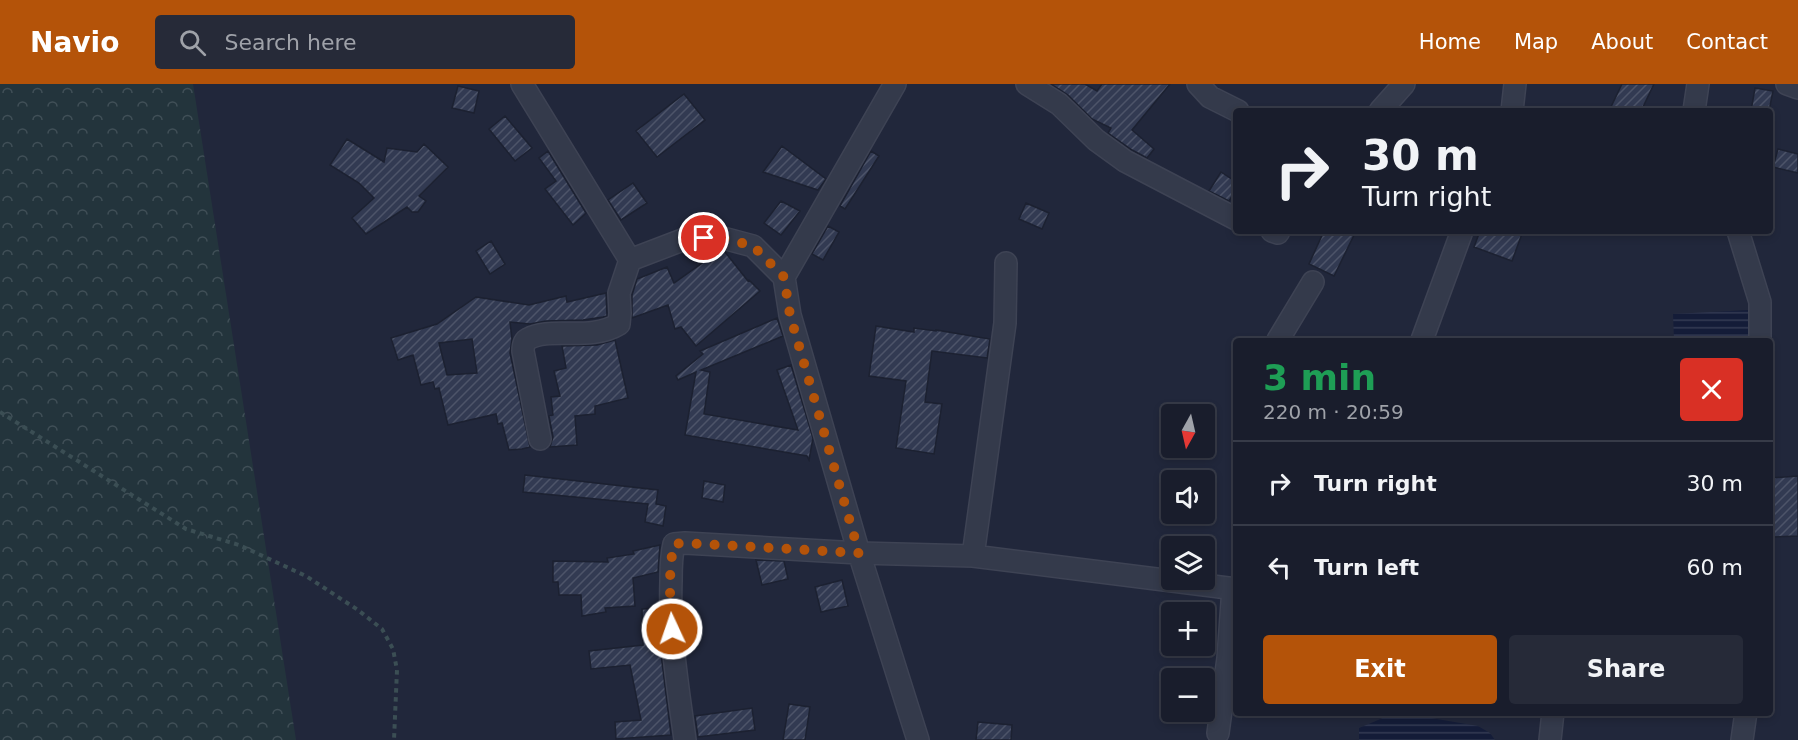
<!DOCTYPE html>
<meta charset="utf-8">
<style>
body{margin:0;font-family:"DejaVu Sans",sans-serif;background:#262a38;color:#f1f3f6;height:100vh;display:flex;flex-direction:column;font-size:22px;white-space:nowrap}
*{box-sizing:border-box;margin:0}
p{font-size:20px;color:#9fa2a9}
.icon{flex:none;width:33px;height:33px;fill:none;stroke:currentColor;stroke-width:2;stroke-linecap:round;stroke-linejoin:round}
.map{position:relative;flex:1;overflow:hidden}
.sheet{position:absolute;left:1233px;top:254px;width:540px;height:378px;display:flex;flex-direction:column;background:#191d2c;border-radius:6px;box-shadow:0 3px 9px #0003,0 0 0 2px #373b48}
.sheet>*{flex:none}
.hud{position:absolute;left:1233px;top:24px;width:540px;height:126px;border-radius:6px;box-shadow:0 3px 9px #0003,0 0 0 2px #373b48;background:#191d2c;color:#f1f3f6;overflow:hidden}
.needle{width:39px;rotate:188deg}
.fabs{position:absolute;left:1161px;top:320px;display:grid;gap:12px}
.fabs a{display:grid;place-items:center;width:54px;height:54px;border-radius:6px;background:#191d2c;box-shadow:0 3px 9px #0003,0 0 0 2px #373b48;font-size:30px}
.pin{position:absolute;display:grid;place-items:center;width:51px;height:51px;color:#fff;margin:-26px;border:3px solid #fff;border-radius:50%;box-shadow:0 2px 6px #0007}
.me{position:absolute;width:66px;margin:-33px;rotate:357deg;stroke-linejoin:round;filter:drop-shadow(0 0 4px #0008)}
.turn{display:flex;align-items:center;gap:21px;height:126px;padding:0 30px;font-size:27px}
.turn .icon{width:78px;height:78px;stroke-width:2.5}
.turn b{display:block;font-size:42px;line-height:51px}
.round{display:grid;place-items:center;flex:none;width:63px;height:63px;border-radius:6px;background:#262a38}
.overview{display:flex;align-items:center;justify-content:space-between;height:102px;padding:0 30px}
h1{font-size:36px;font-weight:600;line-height:45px;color:#1e9e55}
.button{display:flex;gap:12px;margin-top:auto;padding:12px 30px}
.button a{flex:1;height:69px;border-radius:6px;background:#b45309;color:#fff;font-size:24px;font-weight:600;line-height:69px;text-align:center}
.button a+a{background:#262a38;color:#f1f3f6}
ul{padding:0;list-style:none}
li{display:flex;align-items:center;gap:18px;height:84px;padding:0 30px;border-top:2px solid #373b48}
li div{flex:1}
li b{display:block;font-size:22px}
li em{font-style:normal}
header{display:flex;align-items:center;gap:36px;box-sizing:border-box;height:84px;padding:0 30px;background:#b45309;color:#fff}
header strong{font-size:28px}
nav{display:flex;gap:33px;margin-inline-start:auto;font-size:21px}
.search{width:420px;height:54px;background:#262a38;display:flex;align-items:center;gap:15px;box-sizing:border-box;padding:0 21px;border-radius:6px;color:#9fa2a9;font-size:22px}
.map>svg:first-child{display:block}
.forest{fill:url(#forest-crowns)}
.water{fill:url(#water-rules)}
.building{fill:url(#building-hatch);stroke:#1c2131;stroke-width:1.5;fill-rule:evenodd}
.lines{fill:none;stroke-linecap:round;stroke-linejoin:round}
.minor-casing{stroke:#3e4354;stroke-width:24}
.path{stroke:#3b4e54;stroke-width:4;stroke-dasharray:4.5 4.5;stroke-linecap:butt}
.minor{stroke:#343a4b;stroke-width:21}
.route{stroke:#b45309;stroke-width:10;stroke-dasharray:0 18}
</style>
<header>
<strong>Navio</strong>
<div class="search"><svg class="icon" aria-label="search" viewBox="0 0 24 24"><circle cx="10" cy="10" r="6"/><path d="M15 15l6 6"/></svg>Search here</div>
<nav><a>Home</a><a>Map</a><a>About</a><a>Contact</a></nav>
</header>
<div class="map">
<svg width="1798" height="656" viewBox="0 0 1798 656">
<defs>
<pattern id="forest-crowns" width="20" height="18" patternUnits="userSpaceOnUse" patternTransform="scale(1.5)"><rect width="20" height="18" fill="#23343c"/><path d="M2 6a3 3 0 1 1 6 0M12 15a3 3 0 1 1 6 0" fill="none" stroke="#404f57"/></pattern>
<pattern id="water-rules" width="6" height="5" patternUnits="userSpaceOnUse" patternTransform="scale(1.5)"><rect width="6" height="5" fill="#141c38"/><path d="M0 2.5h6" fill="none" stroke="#343b53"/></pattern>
<pattern id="building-hatch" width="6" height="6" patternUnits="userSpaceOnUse" patternTransform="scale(1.5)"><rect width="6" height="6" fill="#323a52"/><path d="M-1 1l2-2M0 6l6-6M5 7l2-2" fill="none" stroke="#4d5469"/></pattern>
</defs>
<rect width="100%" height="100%" fill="#21273b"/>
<path class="forest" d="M0,0H193L296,656H0Z"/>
<path class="water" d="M1749,226L1750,256H1674L1673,230Z
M1390,631L1431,634L1478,642L1490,649L1495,656H1359V644Z"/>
<path class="building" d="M1051,0H1085L1097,7L1102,0H1170L1132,46L1154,65L1147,74L1132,66L1108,49L1111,44L1092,35L1068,11Z
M1622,0H1654L1641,27H1609Z
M458,2L479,7L474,29L452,24Z
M1755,4L1773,7L1769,27H1751Z
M684,10L705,36L657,73L636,47Z
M505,32L532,64L515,77L489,45Z
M347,55L384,78L387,64L417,68L424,60L448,83L419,112L426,117L418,128H412L407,123L366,150L352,134L374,114L359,99L330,81Z
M782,62L826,95L818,106L763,88Z
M1778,65L1798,70V89L1773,83Z
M548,67L586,129L573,141L545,105L556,97L539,74Z
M871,67L879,72L845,125L840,122Z
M1221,88L1236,98V106L1229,117L1209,107Z
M633,99L647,119L621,136L608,116Z
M781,117L800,127L781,151L764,139Z
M1026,119L1049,129L1042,145L1019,135Z
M828,142L839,148L823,176L812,170Z
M1324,147H1356L1334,192L1309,180Z
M1480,147H1523L1512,177L1474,163Z
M491,157L505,180L490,190L476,167Z
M719,167L725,168L748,197L749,196L760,207L696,262L681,243L675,245L668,221L632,234V211L637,195L667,183L674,199Z
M606,209L607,232L603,233L583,236L546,237L530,240L510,238L512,255L510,269L530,363L522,365L509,366L502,339L498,340L496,330L448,341L439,304L435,305L433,298L421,301L413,271L398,276L391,254L437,240L476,213L529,221L566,212L567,218ZM472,255L477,289L447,291L439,259Z
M777,234L783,252L701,286L710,288L704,330L798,346L777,286L791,281L813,354L809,376L807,372L685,351L696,288L678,296L676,292L703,270L700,267Z
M876,242L914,248V244L936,247V246L990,255L987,274L932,267L925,318L942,320L934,370L896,364L906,297L869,292Z
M615,256L628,314L595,322V330L575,332L577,361L550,363L553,353L549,332L553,331L551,313L560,312L554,287L566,284L562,262L597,261Z
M525,391L658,406L656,420L666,422L663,442L645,438L648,420L523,408Z
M1798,392V452L1773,453L1770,394Z
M704,397L725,401L723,418L702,414Z
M660,461L658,488L633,494L635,522L605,524L606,528L582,532L581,511H559L558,498H553V477L608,478L607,474L634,470L633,467Z
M756,476L784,477L788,495L762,501Z
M842,496L848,522L821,528L815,503Z
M658,524L662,578L671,651L616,655L615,638L641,636L630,581L591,585L589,567L643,561L642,525Z
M789,620L810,623L805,656H783Z
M752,624L755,646L698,653L695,632Z
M978,638L1012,641L1011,656H976Z"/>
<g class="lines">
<g class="minor-casing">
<path id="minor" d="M522,0L630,176L685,155L723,154L753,162L784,193
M895,0L784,193L790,231L859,469L918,656
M1027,0L1059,20L1096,56L1125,77L1236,135
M1198,0L1210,13L1238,27
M1787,0L1798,4
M1380,27L1404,0
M1512,27L1515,0
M1694,27L1698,0
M1272,147L1278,149L1279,147
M1738,147L1760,218V256
M1278,256L1313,198
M1422,256L1462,147
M540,355L523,267C523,263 524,257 528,255C550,242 590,258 619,240L620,229L619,209L630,176
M973,472L1005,239L1006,179
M1218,649L1228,574L1233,504
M685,656C678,603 669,551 671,497C671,485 671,472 674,460L685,459L859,469L973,472L1236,505
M1550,656L1553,628
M1742,656L1746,628"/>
</g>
<path class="path" d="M0,328L186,445L239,461L306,492L358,526L382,545L393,565L397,586L394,656"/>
<use href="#minor" class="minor"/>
</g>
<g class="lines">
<path class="route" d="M672,545C670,518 668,487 674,460L685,459L859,469L790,231L784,193L753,162L723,154H704"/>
</g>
</svg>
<div class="fabs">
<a><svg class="needle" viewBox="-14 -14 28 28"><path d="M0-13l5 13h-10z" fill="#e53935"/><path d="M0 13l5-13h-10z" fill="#9fa2a9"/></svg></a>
<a><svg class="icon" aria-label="sound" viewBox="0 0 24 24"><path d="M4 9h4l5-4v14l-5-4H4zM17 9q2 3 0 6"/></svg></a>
<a><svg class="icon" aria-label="layers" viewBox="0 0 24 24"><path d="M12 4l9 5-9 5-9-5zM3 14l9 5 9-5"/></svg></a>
<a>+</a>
<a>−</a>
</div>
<div class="pin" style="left:704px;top:154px;background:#d93025"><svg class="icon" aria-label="arrive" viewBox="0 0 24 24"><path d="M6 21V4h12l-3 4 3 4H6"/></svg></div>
<svg class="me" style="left:672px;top:545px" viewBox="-20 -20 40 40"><circle r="17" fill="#b45309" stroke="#fff" stroke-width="3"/><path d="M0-11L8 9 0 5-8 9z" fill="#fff"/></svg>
<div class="hud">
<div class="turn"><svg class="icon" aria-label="right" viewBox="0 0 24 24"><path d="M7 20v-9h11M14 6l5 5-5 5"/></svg><div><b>30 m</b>Turn right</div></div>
</div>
<section class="sheet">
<div class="overview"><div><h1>3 min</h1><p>220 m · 20:59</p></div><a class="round" style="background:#d93025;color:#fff"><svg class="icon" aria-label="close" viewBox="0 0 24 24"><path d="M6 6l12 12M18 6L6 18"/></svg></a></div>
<ul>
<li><svg class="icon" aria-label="right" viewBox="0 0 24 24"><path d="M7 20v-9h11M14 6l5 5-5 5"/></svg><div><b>Turn right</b></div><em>30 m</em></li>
<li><svg class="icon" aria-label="left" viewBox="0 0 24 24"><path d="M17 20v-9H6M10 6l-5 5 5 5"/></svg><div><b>Turn left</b></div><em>60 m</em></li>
</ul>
<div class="button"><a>Exit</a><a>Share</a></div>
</section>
</div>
